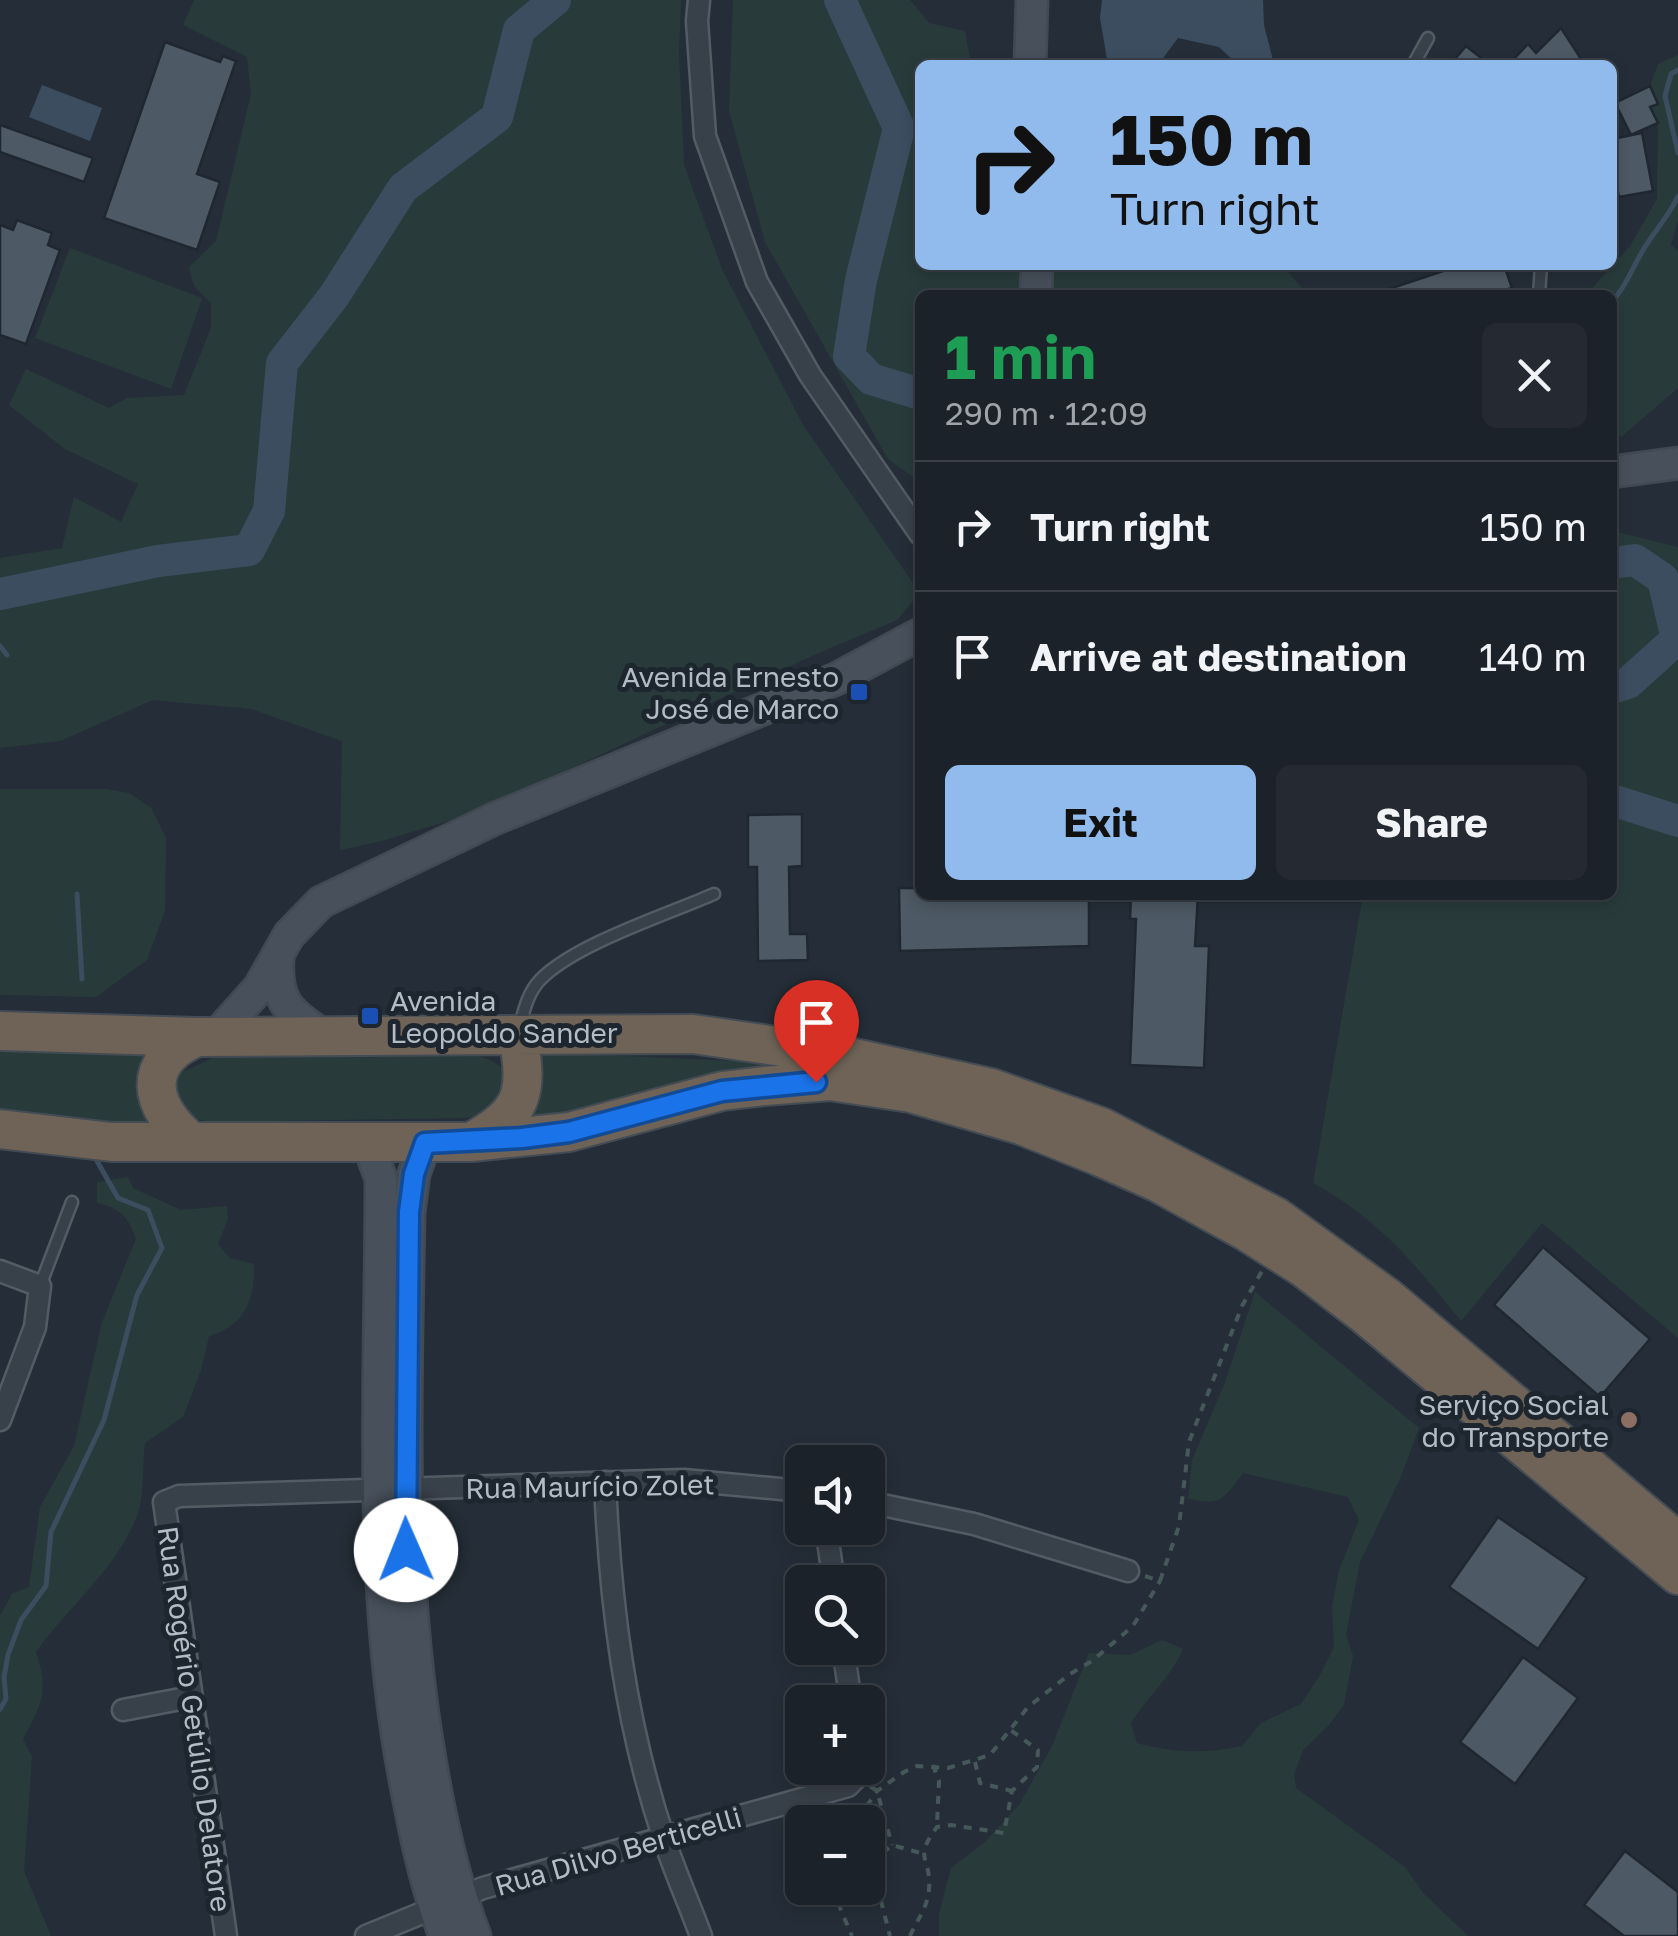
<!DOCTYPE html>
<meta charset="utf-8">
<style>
body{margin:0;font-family:"Golos Text",sans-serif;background:#252a32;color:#f1f3f6;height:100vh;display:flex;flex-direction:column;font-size:38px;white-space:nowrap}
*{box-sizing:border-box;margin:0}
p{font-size:32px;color:#a0a4a8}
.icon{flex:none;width:55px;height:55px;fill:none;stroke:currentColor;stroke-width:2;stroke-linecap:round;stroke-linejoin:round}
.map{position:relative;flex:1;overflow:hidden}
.side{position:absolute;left:915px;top:290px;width:702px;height:610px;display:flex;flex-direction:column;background:#1c222a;border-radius:15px;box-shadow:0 5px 15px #0003,0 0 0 2px #3a3f47}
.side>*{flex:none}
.banner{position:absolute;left:915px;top:60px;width:702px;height:210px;border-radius:15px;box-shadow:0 5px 15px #0003,0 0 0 2px #3a3f47;background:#91bbec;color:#111;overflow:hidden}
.tools{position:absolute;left:785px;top:1445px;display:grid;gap:20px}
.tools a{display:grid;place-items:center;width:100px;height:100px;border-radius:15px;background:#1c222a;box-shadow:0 5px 15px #0003,0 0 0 2px #3a3f47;font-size:50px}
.pin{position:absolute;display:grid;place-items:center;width:85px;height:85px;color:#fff;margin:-102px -42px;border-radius:50% 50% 50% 0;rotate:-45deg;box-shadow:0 0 10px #0007}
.pin .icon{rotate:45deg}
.me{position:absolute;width:110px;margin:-55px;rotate:359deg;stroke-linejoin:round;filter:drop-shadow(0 0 8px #0008)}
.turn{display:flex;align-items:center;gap:35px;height:210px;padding:0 30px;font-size:45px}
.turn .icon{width:130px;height:130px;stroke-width:2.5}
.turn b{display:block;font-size:70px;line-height:85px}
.round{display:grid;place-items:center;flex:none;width:105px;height:105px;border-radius:15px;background:#252a32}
.headline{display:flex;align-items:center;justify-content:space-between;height:170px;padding:0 30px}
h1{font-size:60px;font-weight:700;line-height:75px;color:#1e9e55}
.cta{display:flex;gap:20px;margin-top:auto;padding:20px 30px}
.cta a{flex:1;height:115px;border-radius:15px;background:#91bbec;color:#111;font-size:40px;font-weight:700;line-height:115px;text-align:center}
.cta a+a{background:#252a32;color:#f1f3f6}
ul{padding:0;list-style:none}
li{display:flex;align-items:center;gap:30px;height:130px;padding:0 30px;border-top:2px solid #3a3f47}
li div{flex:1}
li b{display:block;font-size:38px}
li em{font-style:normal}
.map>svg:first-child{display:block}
.green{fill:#283b3a}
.water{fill:#3c4d60}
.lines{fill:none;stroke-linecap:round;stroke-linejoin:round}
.stream{stroke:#3c4d60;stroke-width:5}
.river{stroke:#3c4d60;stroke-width:32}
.building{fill:#4d5964;stroke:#1f2730;stroke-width:2.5}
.lane-casing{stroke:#535b64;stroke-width:15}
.street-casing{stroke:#535b64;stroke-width:25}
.secondary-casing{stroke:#414952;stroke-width:35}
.highway-casing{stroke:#434b54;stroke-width:42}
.path{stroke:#465859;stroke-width:4;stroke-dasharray:8 8;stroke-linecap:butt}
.lane{stroke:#384049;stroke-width:10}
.street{stroke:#384049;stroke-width:20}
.secondary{stroke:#47505b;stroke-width:30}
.highway{stroke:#6e6356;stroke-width:38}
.route-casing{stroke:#114b97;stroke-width:25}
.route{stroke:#1a73e8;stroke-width:18}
.transit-dot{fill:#1a4fb4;stroke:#1d252e;stroke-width:4}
.education-dot{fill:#8d6e63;stroke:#1d252e;stroke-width:4}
.labels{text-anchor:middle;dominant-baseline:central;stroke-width:10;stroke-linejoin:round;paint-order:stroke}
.poi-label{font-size:28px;fill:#b3bbc5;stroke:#1d252e;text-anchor:end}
.street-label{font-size:28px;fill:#b3bbc5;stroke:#1d252e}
</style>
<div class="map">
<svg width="1678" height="1936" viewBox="0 0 1678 1936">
<rect width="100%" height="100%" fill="#252e38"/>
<path class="green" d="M194,0H681L679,53L684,165L722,269L803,425L920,593L897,620L814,655L480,811L382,841L340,850L342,741L251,709L153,700L60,741L0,748V558L62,548L74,497L121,522L138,484L65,449L9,405L26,369L109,408L127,398L184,395L211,328V303L194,286L189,267L216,241L251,94L247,57L183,25Z
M733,0H910L929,23L965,31L971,65H920V265H1272L1289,273L1308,295H920V482L888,459L765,242L729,111Z
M1678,55V220L1671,245L1678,251V388L1621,437L1613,427L1612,295H1586L1630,246L1657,199L1658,123L1651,107L1658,103L1650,86L1658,64Z
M70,248L202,298L171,389L35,338Z
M1613,531L1678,547V1338L1542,1223L1461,1321C1416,1265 1377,1217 1313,1183L1363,895H1612Z
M0,789H106L129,793L151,808L166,838L165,911L147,960L96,997L0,995Z
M0,1048L155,1052L145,1114L152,1129L0,1119Z
M534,1052L829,1065L685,1081L529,1124L539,1087Z
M219,1055H475C493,1060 504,1065 510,1084L491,1114L466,1118L211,1122L186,1117L171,1088L178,1074Z
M128,1177L133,1188L181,1210L227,1206L228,1219L218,1244L230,1258L254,1264C255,1299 246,1325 209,1336L201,1370L183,1417L145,1443C142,1466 145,1499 135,1521C113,1572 68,1607 36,1652C49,1692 42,1703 23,1739L32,1757L24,1871L51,1936H0V1616L12,1594L29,1587L40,1507L74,1446L102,1322L136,1239C129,1218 120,1207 97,1203V1182Z
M1255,1292L1419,1428L1400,1479L1360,1562L1346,1635L1353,1656L1344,1705L1327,1727L1303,1750L1294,1774L1296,1788L1405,1867L1424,1894L1468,1936H939V1914L951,1868L984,1843L1019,1805L1052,1746L1089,1653L1130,1655L1162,1640L1183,1649C1172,1676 1147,1697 1131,1723L1137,1743C1174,1753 1205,1754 1242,1746L1261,1723L1301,1704L1320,1675L1334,1647L1332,1607L1339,1570L1359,1520L1348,1497L1243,1473C1225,1497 1221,1508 1188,1498L1192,1460L1224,1385Z"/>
<path class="water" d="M1102,0H1263L1264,25L1274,64L1238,65L1219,47L1178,38L1158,65H1108L1100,18Z
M42,85L102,108L90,141L29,117Z"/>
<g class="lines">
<path class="stream" d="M1678,70L1671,74L1665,96L1678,153
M1612,302C1626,286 1632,269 1642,252C1653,232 1669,217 1678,196
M0,646L7,655
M77,894L82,979
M0,1709L6,1699L4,1677L8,1655L21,1620L46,1586L51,1532L104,1420L137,1295L162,1248L148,1210L118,1198L97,1161"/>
<path class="river" d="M840,0L899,128L861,280L849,356L871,379L920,394
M1612,563L1635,560L1663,579L1677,639L1628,683L1612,688
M0,594L158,561L249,550L269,511L282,363L334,296L403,188L497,117L519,30L555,0
M1612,800L1678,821"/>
</g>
<path class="building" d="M1561,28L1585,65H1508L1528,44L1536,53Z
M165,42L220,62L223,56L236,61L197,174L220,182L197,250L104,218Z
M1466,46L1490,65H1450Z
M1650,86L1658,104L1650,107L1658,123L1631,135L1615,103Z
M0,125L93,158L84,182L0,152Z
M1642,133L1653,191L1619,197L1612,163V139Z
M17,220L52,233L48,245L60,250L26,344L0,335V225L13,230Z
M1461,265H1504L1512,288L1505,290L1507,295H1380V292Z
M802,814V866L789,867L790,934H807L808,960L758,961L757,867H748V815Z
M899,888H920V895H1089V946L900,951Z
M1131,895H1198L1195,946H1209L1204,1068L1130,1065L1136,919H1130Z
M1543,1247L1650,1339L1600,1397L1494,1305Z
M1498,1517L1587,1578L1538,1649L1449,1587Z
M1523,1657L1578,1698L1515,1784L1460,1742Z
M1625,1851L1678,1892V1936H1624L1584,1905Z"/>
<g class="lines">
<g class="lane-casing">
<path id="lane" d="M1413,65L1428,38
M1539,295L1541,265
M519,1029C524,1011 527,994 540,980C575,944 666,915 714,894
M40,1286L72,1202"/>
</g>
<g class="street-casing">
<path id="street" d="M699,0L697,21L705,136L757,282L810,375L920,534
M0,1271L40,1286L35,1327L0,1420
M605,1482C610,1603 625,1721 663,1836C674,1870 689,1903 701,1936
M868,1502L974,1524L1128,1571
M826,1528L834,1582
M843,1648L851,1702
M123,1710L191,1697
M226,1936L164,1502L179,1496L684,1480L802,1491
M366,1936L483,1888L848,1786L857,1777L859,1768"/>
</g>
<g class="secondary-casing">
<path id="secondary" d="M1030,65L1032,0
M1036,295L1037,265
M1612,472L1678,463
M278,958C275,1004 290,1012 325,1037
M216,1036L259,988L289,935L321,902L494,819L836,679L920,634
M368,1143L381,1179C381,1373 368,1566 401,1758C412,1818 423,1879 445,1936
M425,1143L414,1174L409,1212C406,1395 398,1577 430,1759C440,1819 453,1879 475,1936"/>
</g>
<g class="highway-casing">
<path id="highway" d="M0,1031L197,1037L693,1034L845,1056L991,1088L1101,1127L1276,1217L1388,1298L1672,1537
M0,1129L112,1142H471L569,1132L722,1091L764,1086L830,1081L911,1093L1021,1125L1096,1155L1159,1183L1244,1230L1304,1268L1364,1314L1678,1575
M192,1142C149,1108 139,1062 197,1037
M471,1142C525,1113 528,1092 518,1035"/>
</g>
<path class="path" d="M1145,1576L1160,1581L1179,1526L1189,1442L1242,1306L1262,1271
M975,1762L980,1783L1012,1791
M933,1765L939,1781L937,1824
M870,1786L877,1791L892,1845
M865,1822L866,1807L877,1791L904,1772L917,1766L948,1768L990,1755L1028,1707L1070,1674L1092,1661L1133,1626L1160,1581
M868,1856H879L892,1845L924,1854
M868,1871L879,1893L890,1936
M837,1888L835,1896L852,1936
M910,1936C917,1920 928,1907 929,1889C932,1858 912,1860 937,1827L951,1825L1004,1833L1012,1791L1037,1767L1038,1750L1009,1729"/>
<use href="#lane" class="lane"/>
<use href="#street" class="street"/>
<use href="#secondary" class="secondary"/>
<use href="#highway" class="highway"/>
</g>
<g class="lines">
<g class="route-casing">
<path id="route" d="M406,1550L409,1212L414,1174L425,1143L522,1138L569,1132L722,1091L816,1082"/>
</g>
<use href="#route" class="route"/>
</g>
<g class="transit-dot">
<rect x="849" y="682" width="20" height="20" rx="5"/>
<rect x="360" y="1006" width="20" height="20" rx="5"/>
</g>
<circle class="education-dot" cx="1629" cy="1420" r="10"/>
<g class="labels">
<g class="poi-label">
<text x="839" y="676">Avenida Ernesto<tspan x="839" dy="32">José de Marco</tspan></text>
<text x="390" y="1000" text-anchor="start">Avenida<tspan x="390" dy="32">Leopoldo Sander</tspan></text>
<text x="1609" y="1404">Serviço Social<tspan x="1609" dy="32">do Transporte</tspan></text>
</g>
<g class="street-label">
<text transform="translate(590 1486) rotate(-1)">Rua Maurício Zolet</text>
<text transform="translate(195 1719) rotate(82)">Rua Rogério Getúlio Delatore</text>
<text transform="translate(618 1851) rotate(-16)">Rua Dilvo Berticelli</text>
</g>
</g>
</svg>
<div class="tools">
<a><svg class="icon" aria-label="sound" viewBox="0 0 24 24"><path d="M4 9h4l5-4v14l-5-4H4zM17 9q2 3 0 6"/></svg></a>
<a><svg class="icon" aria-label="search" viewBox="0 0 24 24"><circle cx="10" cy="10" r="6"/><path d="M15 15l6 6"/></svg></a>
<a>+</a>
<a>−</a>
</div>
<div class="pin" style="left:816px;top:1082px;background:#d93025"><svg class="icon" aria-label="arrive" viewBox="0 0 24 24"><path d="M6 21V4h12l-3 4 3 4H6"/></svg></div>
<svg class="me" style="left:406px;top:1550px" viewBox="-20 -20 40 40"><circle r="19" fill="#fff"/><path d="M0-13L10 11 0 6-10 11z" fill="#1a73e8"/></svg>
<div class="banner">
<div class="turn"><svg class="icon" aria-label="right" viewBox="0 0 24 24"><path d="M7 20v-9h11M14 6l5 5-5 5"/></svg><div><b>150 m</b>Turn right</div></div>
</div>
<section class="side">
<div class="headline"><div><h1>1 min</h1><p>290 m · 12:09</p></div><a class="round"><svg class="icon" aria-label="close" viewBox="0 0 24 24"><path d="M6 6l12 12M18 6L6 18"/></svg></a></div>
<ul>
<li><svg class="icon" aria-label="right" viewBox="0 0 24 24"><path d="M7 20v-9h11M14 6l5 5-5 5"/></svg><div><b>Turn right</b></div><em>150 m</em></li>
<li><svg class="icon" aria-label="arrive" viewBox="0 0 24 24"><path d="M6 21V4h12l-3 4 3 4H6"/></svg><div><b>Arrive at destination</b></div><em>140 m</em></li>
</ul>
<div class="cta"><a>Exit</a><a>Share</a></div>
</section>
</div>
